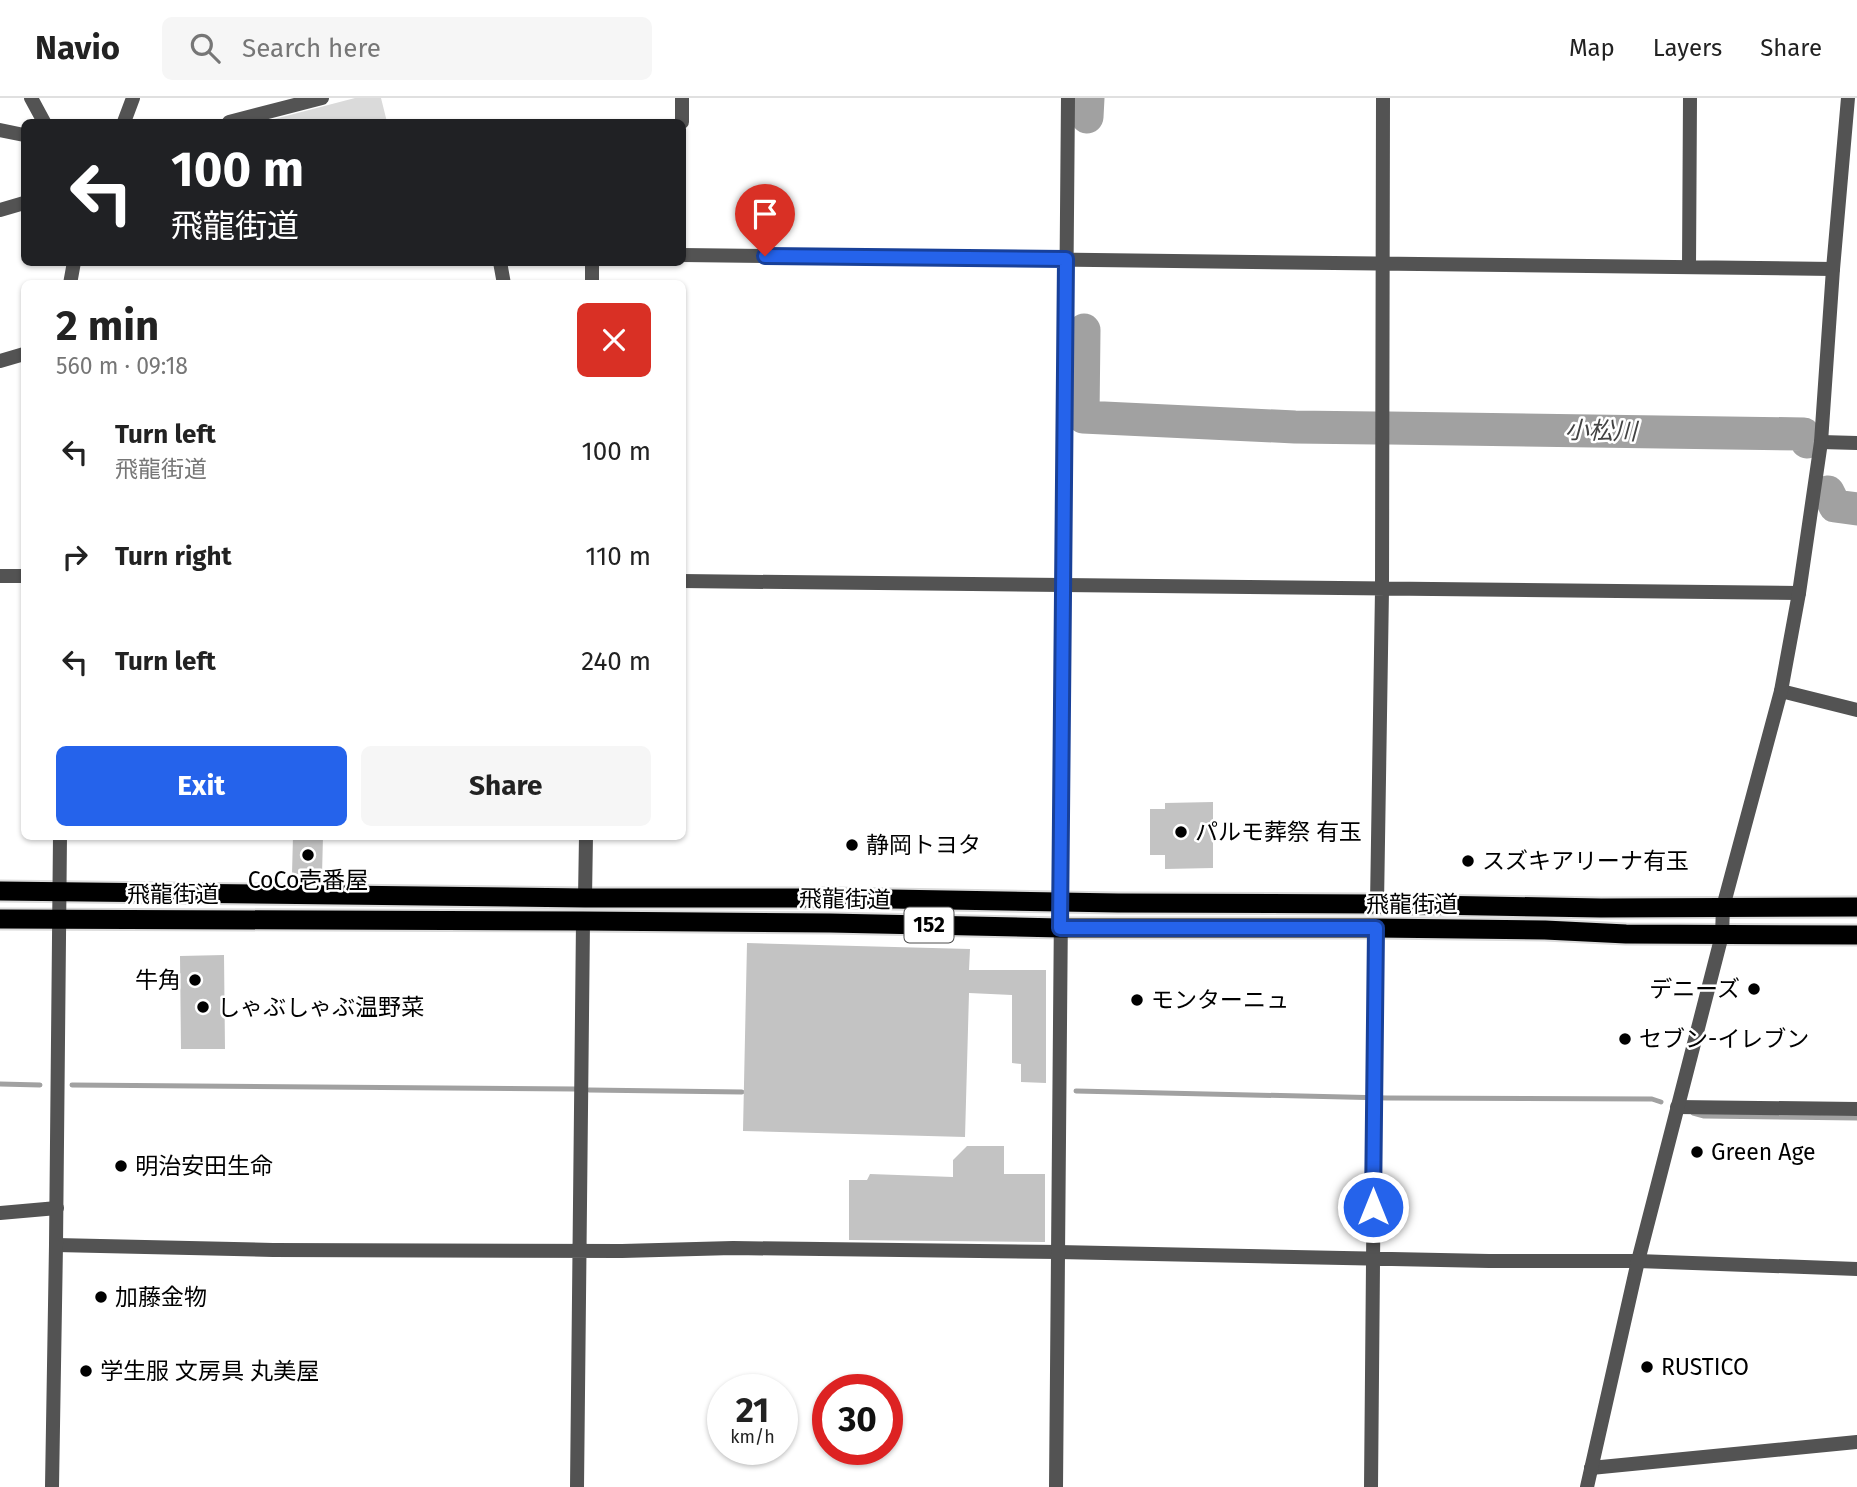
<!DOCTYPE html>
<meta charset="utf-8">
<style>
body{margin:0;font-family:"Fira Sans","Noto Sans JP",sans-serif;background:#f6f6f6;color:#222;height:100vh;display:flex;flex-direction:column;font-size:26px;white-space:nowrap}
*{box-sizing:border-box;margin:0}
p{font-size:23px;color:#767676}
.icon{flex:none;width:38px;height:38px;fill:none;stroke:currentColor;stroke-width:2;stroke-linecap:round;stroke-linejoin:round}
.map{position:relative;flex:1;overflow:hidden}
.side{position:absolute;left:21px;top:182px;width:665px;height:560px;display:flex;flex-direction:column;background:#fff;border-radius:10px;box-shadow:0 2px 5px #0004}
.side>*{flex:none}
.top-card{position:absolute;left:21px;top:21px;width:665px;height:147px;border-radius:10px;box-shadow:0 2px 5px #0004;background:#202124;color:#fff;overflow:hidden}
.speed{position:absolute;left:707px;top:1276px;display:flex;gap:14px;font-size:35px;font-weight:700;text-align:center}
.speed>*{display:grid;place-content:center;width:91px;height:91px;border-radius:50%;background:#fff;box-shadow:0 2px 5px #0004;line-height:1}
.speed small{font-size:18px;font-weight:400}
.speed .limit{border:10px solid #d22;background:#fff;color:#111}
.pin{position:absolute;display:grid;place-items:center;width:60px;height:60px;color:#fff;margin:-72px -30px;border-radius:50% 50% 50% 0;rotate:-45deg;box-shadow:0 0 7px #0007}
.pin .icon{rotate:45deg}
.me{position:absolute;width:77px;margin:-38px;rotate:0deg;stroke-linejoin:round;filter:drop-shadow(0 0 5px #0008)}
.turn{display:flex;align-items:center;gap:24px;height:147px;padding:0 35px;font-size:32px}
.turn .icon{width:91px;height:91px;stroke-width:2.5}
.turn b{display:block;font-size:49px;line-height:60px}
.round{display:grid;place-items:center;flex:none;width:74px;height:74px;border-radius:10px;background:#f6f6f6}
.headline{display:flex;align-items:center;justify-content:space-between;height:119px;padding:0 35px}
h1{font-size:42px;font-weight:700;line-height:52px}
.cta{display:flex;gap:14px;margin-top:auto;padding:14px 35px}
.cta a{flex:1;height:80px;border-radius:10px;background:#2563eb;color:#fff;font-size:28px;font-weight:700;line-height:80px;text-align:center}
.cta a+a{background:#f6f6f6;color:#222}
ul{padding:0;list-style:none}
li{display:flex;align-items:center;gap:21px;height:105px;padding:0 35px}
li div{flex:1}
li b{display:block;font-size:26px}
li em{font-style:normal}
header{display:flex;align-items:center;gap:42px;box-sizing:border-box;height:98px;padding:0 35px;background:#fff;border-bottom:2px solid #e0e0e0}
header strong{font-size:33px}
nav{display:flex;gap:38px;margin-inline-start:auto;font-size:24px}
.search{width:490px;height:63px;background:#f6f6f6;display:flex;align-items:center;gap:18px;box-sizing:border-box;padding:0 24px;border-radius:10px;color:#767676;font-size:26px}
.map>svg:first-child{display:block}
.green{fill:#dadada}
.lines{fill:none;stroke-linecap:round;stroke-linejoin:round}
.stream{stroke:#a1a1a1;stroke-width:5}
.river{stroke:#a1a1a1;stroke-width:33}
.building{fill:#c3c3c3}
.trunk-casing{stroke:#dbdbdb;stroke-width:23}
.minor{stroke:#535353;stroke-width:14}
.tertiary{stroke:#535353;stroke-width:14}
.trunk{stroke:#000;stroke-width:19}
.route-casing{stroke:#184099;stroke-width:18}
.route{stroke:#2563eb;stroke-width:12}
.poi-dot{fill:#000;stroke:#fff;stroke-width:2.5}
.labels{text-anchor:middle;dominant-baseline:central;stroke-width:5;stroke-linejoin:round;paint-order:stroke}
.shield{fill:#fff;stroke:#4c4c4c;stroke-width:2}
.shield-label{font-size:21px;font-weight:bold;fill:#000}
.poi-label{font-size:23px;fill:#000;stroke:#fff;text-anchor:start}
.street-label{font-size:23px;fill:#000;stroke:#fff}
.water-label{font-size:24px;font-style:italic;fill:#424242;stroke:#fff}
</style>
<header>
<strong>Navio</strong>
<div class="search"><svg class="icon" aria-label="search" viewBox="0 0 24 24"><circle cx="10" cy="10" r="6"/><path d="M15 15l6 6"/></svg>Search here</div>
<nav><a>Map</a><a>Layers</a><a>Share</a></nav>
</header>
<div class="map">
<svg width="1857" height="1389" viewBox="0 0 1857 1389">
<rect width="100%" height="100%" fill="#fff"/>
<path class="green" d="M355,0H381L387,24H263Z"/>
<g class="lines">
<path class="stream" d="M0,986L40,987
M72,987L575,991
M589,992L742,994
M1076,993L1387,1000L1652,1001L1661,1004
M1693,1015L1704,1018L1857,1020"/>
<path class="river" d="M1087,19L1088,0
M1084,232L1083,319L1295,329L1375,330
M1389,330L1804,336L1807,344
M1828,394L1835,408L1857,411"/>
</g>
<path class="building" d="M1213,704V770L1165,771V757H1150V711H1165V705Z
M293,738H323L322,777L292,776Z
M747,845L970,851L969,872H1046V985L1021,984V966L1012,965V897L969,895L965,1039L743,1033Z
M224,857L225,951H181L180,858Z
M967,1048H1004V1076H1045V1144L849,1142V1082H867L870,1076L953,1079V1062Z"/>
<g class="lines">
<g class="trunk-casing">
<path id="trunk" d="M0,793L585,800H835L1118,805L1377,806L1601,810L1857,809
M0,821L583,823L830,825L1060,830H1376L1545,832L1626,836L1857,837"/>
</g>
<path class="minor" d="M31,0L44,24
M229,24L322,0
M682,24V0
M0,32L24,37
M0,112L24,105
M682,157L1833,171
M500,164L504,186
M1689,168L1690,0
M592,186V164
M0,263L24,256
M1821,344L1857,345
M0,478H24
M682,483L1799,495
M1781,593L1857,612
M585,800L586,738
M1377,806L1382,492L1383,0
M1677,1009L1857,1011
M0,1115L57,1110
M56,1147L273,1152L622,1153L733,1150L1058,1154L1489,1163H1638L1857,1171
M1591,1370L1857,1344
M577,1389L583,823
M1371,1389L1376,830"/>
<path class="tertiary" d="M124,24L133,0
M70,186L74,164
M52,1389L56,1147L60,738
M1056,1389L1068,0
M1587,1389L1638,1163L1722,837L1723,809L1781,593L1799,495L1821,344L1833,171L1848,0"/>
<use href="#trunk" class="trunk"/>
</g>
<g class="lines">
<g class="route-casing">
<path id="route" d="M765,158L1066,161L1060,830H1376L1373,1109"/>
</g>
<use href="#route" class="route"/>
</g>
<g class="poi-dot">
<circle cx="1181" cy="734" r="7"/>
<circle cx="852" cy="747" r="7"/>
<circle cx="308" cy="757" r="7"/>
<circle cx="1468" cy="763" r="7"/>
<circle cx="195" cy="882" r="7"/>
<circle cx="1754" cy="891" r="7"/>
<circle cx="1137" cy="902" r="7"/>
<circle cx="203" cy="909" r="7"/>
<circle cx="1625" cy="941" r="7"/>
<circle cx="1697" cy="1054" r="7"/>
<circle cx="121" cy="1068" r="7"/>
<circle cx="101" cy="1199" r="7"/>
<circle cx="1647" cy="1269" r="7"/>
<circle cx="86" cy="1273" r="7"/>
</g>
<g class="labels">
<rect class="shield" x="904.5" y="809.5" width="49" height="35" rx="5"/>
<g class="shield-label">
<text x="929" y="827">152</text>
</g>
<g class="poi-label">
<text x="1195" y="734">パルモ葬祭 有玉</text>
<text x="866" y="747">静岡トヨタ</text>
<text x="1482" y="763">スズキアリーナ有玉</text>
<text x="308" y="782" text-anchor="middle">CoCo壱番屋</text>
<text x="181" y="882" text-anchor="end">牛角</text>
<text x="1740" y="891" text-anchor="end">デニーズ</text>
<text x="1151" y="902">モンターニュ</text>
<text x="217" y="909">しゃぶしゃぶ温野菜</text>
<text x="1639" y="941">セブン-イレブン</text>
<text x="1711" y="1054">Green Age</text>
<text x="135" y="1068">明治安田生命</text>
<text x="115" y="1199">加藤金物</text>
<text x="1661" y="1269">RUSTICO</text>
<text x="100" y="1273">学生服 文房具 丸美屋</text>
</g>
<g class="street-label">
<text x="173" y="796">飛龍街道</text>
<text transform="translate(845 801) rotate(1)">飛龍街道</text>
<text x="1412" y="806">飛龍街道</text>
</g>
<g class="water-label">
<text transform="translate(1601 333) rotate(1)">小松川</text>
</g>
</g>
</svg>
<div class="speed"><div>21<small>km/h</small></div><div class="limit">30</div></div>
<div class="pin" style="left:765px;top:158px;background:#d93025"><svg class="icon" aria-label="arrive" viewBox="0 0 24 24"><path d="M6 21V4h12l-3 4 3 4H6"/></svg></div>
<svg class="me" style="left:1373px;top:1109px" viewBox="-20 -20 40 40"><circle r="17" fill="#2563eb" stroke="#fff" stroke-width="3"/><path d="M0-11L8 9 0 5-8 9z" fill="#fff"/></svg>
<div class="top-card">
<div class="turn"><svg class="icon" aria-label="left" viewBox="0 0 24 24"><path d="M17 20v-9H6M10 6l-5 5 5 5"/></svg><div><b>100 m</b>飛龍街道</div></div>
</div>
<section class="side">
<div class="headline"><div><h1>2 min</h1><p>560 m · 09:18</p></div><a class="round" style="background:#d93025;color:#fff"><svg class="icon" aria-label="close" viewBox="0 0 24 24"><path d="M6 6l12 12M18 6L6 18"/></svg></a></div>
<ul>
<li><svg class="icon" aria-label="left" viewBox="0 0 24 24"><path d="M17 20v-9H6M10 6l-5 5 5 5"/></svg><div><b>Turn left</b><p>飛龍街道</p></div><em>100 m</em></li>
<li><svg class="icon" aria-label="right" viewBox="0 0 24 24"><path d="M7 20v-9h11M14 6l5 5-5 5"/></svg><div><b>Turn right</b></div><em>110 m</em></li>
<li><svg class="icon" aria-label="left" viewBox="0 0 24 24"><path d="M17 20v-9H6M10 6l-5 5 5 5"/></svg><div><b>Turn left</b></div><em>240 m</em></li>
</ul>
<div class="cta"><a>Exit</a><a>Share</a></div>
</section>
</div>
